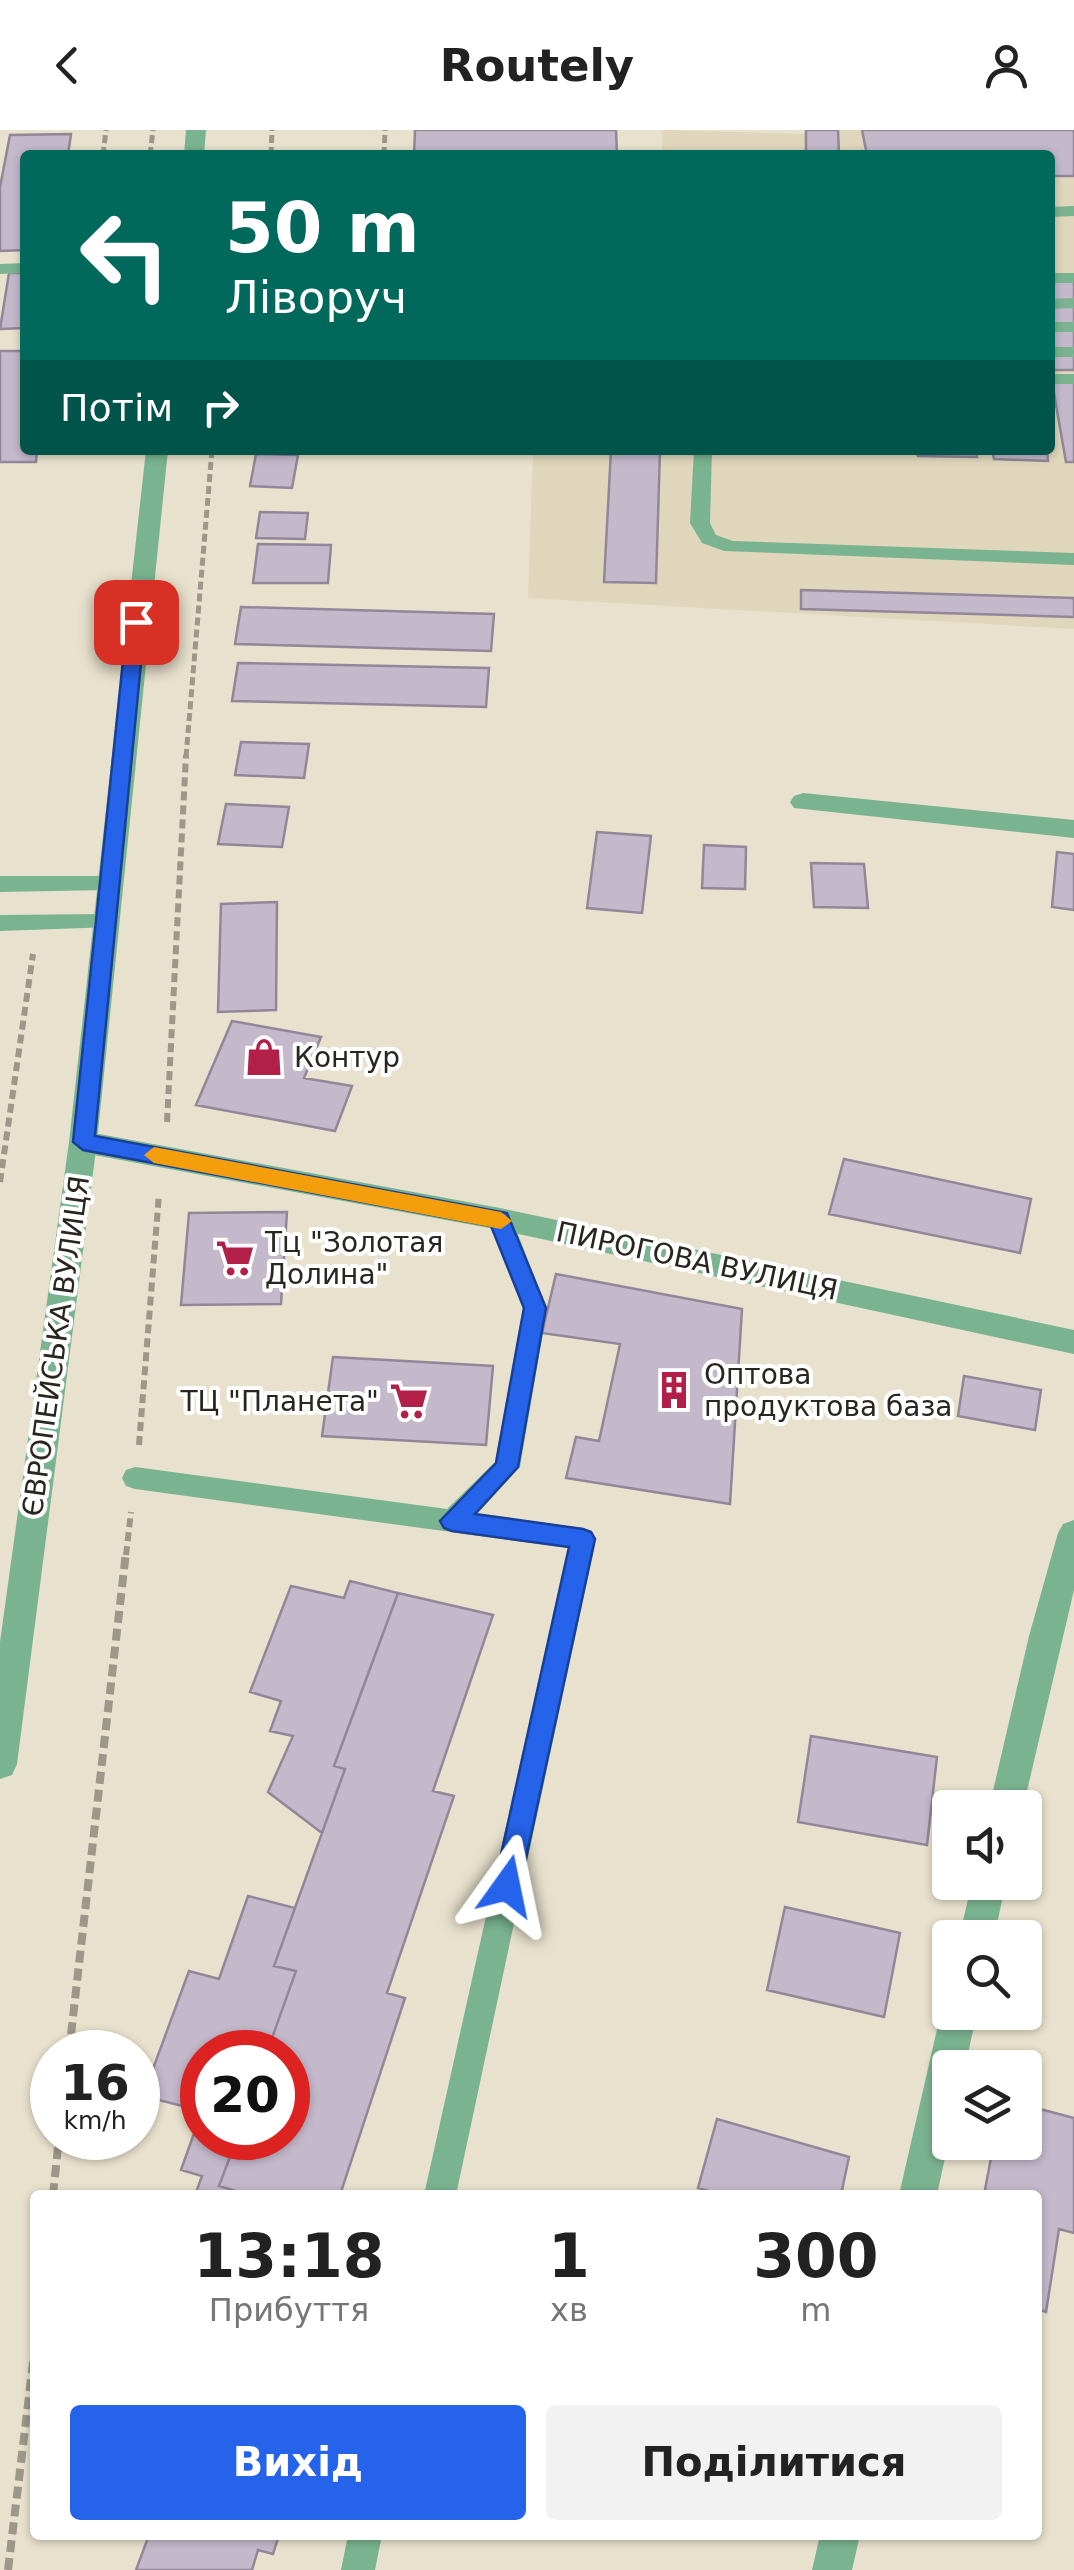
<!DOCTYPE html>
<html lang="uk">
<meta charset="utf-8">
<style>
body{margin:0;font-family:"DejaVu Sans",sans-serif;background:#f2f2f2;color:#222;height:100vh;display:flex;flex-direction:column;font-size:38px;white-space:nowrap}
*{box-sizing:border-box;margin:0}
p{font-size:32px;color:#767676}
.icon{flex:none;width:55px;height:55px;fill:none;stroke:currentColor;stroke-width:2;stroke-linecap:round;stroke-linejoin:round}
.map{position:relative;flex:1;overflow:hidden}
.sheet{position:absolute;left:30px;top:2060px;width:1012px;height:350px;display:flex;flex-direction:column;background:#fff;border-radius:10px;box-shadow:0 2px 8px #0004}
.sheet>*{flex:none}
.hud{position:absolute;left:20px;top:20px;width:1035px;height:305px;border-radius:10px;box-shadow:0 2px 8px #0004;background:#00695c;color:#fff;overflow:hidden}
.controls{position:absolute;left:932px;top:1660px;display:grid;gap:20px}
.controls a{display:grid;place-items:center;width:110px;height:110px;border-radius:10px;background:#fff;box-shadow:0 2px 8px #0004;font-size:50px}
.speed{position:absolute;left:30px;top:1900px;display:flex;gap:20px;font-size:50px;font-weight:700;text-align:center}
.speed>*{display:grid;place-content:center;width:130px;height:130px;border-radius:50%;background:#fff;box-shadow:0 2px 8px #0004;line-height:1}
.speed small{font-size:25px;font-weight:400}
.speed .limit{border:15px solid #d22;background:#fff;color:#111}
.pin{position:absolute;display:grid;place-items:center;width:85px;height:85px;color:#fff;margin:-42px;border-radius:20px;box-shadow:0 5px 15px #0006}
.me{position:absolute;width:110px;margin:-55px;rotate:12deg;stroke-linejoin:round;filter:drop-shadow(0 0 8px #0008)}
.turn{display:flex;align-items:center;gap:35px;height:210px;padding:0 40px;font-size:45px}
.turn .icon{width:130px;height:130px;stroke-width:2.5}
.turn b{display:block;font-size:70px;line-height:85px}
.then{display:flex;align-items:center;height:95px;padding:0 40px;background:#0003;gap:20px;font-size:38px}
.eta{display:flex;justify-content:space-evenly;align-items:center;height:170px;text-align:center}
.eta b{font-size:60px;font-weight:700;line-height:70px}
.action{display:flex;gap:20px;margin-top:auto;padding:20px 40px}
.action a{flex:1;height:115px;border-radius:10px;background:#2563eb;color:#fff;font-size:40px;font-weight:700;line-height:115px;text-align:center}
.action a+a{background:#f2f2f2;color:#222}
header{display:flex;justify-content:space-between;align-items:center;height:130px;padding:0 40px;background:#fff;font-size:45px;font-weight:700}
.map>svg:first-child{display:block}
.built{fill:#dfd6bb}
.building{fill:#c4b9cb;stroke:#928798;stroke-width:2.5}
.lines{fill:none;stroke-linecap:round;stroke-linejoin:round}
.path-far2{stroke:#9c9788;stroke-width:5;stroke-dasharray:8 4;stroke-linecap:butt}
.path-far1{stroke:#9c9788;stroke-width:6;stroke-dasharray:9 5;stroke-linecap:butt}
.path{stroke:#9c9788;stroke-width:8;stroke-dasharray:12 6;stroke-linecap:butt}
.service{fill:#7ab390;fill-rule:evenodd}
.minor{fill:#7ab390;fill-rule:evenodd}
.tertiary{fill:#7ab390;fill-rule:evenodd}
.route{fill:#2563eb;stroke:#184099;stroke-width:2.5}
.slow{fill:#f59e0b}
.labels{text-anchor:middle;dominant-baseline:central;stroke-width:8;stroke-linejoin:round;paint-order:stroke}
.poi-label{font-size:28px;fill:#28261e;stroke:#fff;text-anchor:start}
.street-label{font-size:28px;fill:#28261e;stroke:#fff}
</style>
<header><svg class="icon" aria-label="back" viewBox="0 0 24 24"><path d="M15 5l-7 7 7 7"/></svg>Routely<svg class="icon" aria-label="person" viewBox="0 0 24 24"><circle cx="12" cy="8" r="4"/><path d="M4 21q1-7 8-7t8 7"/></svg></header>
<div class="map">
<svg width="1074" height="2440" viewBox="0 0 1074 2440">
<rect width="100%" height="100%" fill="#e8e1cd"/>
<path class="built" d="M663,0L805,4L806,0H1074V499L528,468L533,320H1050V25H662Z"/>
<path class="building" d="M415,0H616L617,25H414Z
M806,0H838L839,25H806Z
M862,0H1074V46H1050V25H867Z
M71,4L68,25H25V120L0,121V57L10,5Z
M9,143H25V198L0,199Z
M1050,151H1074V240H1050Z
M0,221H25V320H37L36,332H0Z
M1052,252H1074V332H1066Z
M611,320H660L656,453L604,452Z
M917,320H976L977,327L918,326Z
M992,320H1047L1048,331L994,329Z
M256,324L298,325L292,358L250,356Z
M260,382L308,383L305,409L256,408Z
M258,414L331,415L328,453H253Z
M801,460L1074,468V487L801,479Z
M241,477L494,484L491,521L235,514Z
M238,533L489,538L486,577L232,571Z
M241,612L309,614L304,648L235,645Z
M226,674L289,677L282,717L218,714Z
M597,702L651,706L642,783L587,778Z
M704,715L746,717L745,759L702,758Z
M1057,722L1074,724V780L1052,777Z
M811,733L864,734L868,778L814,777Z
M277,772L276,880L218,882L221,774Z
M232,891L321,907L304,948L352,956L335,1001L196,975Z
M844,1029L1031,1069L1020,1123L829,1084Z
M287,1082L281,1174L181,1175L189,1083Z
M556,1144L742,1179L730,1374L566,1348L576,1307L599,1311L620,1214L542,1203Z
M333,1227L493,1236L486,1315L322,1306Z
M964,1246L1041,1260L1035,1300L958,1286Z
M350,1451L398,1463L334,1636L345,1639L322,1703L268,1662L293,1606L270,1601L281,1571L250,1562L291,1456L344,1468Z
M398,1463L493,1485L433,1661L454,1666L387,1863L405,1868L340,2065H238L239,2062L219,2056L237,2008H288V1922H267L296,1841L274,1836L345,1639L334,1636Z
M811,1606L937,1627L927,1715L798,1692Z
M248,1766L295,1778L274,1836L296,1841L267,1922H202V2008H237L219,2056L239,2062L195,2065L202,2046L181,2040L202,1981L143,1966L189,1841L219,1849Z
M785,1777L900,1803L884,1887L767,1860Z
M1025,1975L1074,1988V2103L1059,2099L1046,2182L1038,2179V2065H984L994,2012H1025Z
M717,1989L849,2027L841,2065H721L698,2058Z
M149,2405H279L273,2424L258,2420L252,2440H136Z"/>
<g class="lines">
<path class="path-far2" d="M103,25L106,0
M150,25L153,0
M271,25L272,0
M384,25L385,0
M186,627L212,320"/>
<path class="path-far1" d="M167,992L186,625
M0,1052L33,824
M139,1315L159,1064
M126,1425L131,1382"/>
<path class="path" d="M69,1922L126,1422
M53,2065L59,2008
M8,2440L35,2216"/>
<path class="service" d="M1074,76V86L1050,87V77Z
M25,133V143L0,144V134Z
M1050,143H1074V153H1050Z
M1074,168V178L1050,179V169Z
M1050,192H1074V202H1050Z
M1050,217H1074V227H1050Z
M1050,244H1074V254H1050Z
M694,320H712L710,393L716,405L733,411L1074,423V435L724,421L702,413L690,393Z
M0,746H108L119,753L108,760L0,762Z
M104,784L115,792L112,797L0,801V785Z
M500,1080L509,1082L512,1089L547,1179L520,1337L477,1384L583,1398L592,1401L596,1409L456,2065H424L568,1418L135,1359L126,1356L122,1348L126,1340L135,1337L447,1379L495,1332L523,1179L488,1089L491,1082Z
M348,2405H382L375,2440H341Z"/>
<path class="minor" d="M803,663L1074,690V708L794,678L790,672L794,666Z
M83,1001L500,1078L1074,1200V1224L500,1100L83,1023L73,1019L69,1012L73,1005Z
M1074,1390V1460L1023,1678H989L1029,1506L1058,1403L1063,1394Z
M972,1752H1006L994,1808H959Z
M950,1869V1882H977L965,1938H950V2004L937,2065H899L941,1882Z
M820,2405H860L852,2440H812Z"/>
<path class="tertiary" d="M186,0H206L204,25H184Z
M146,320H168L97,1012L17,1634L12,1645L0,1649V1512L69,1012Z"/>
</g>
<path class="route" d="M136,486L145,492L95,1006L507,1083L546,1178L518,1337L475,1384L583,1399L591,1402L595,1409L520,1756L517,1765L507,1769L498,1765L494,1756L569,1417L452,1401L444,1398L440,1391L496,1333L519,1205L524,1178L491,1096L83,1020L73,1012L127,492Z"/>
<path class="slow" d="M154,1017L501,1082L512,1091L501,1099L154,1033L144,1025Z"/>
<defs>
<g id="shop-bare" transform="scale(3)"><path d="M-5-2.5h2.3a2.7 3.5 0 0 1 5.4 0H5L5.5 6h-11ZM-1.5-2.5h3a1.5 2.3 0 0 0-3 0Z" fill="#b22049" stroke="#fff" stroke-width="2.5" paint-order="stroke"/></g>
<g id="supermarket-bare" transform="scale(3)"><path d="M-6-5.5h2.5l.6 2H6L4.5 2H-2.5L-4.4-4H-6ZM-1.5 3.2a1.3 1.3 0 1 0 .1 0ZM3 3.2a1.3 1.3 0 1 0 .1 0Z" fill="#b22049" stroke="#fff" stroke-width="2.5" paint-order="stroke"/></g>
<g id="building-bare" transform="scale(3)"><path d="M-4-6H4V6H1V3H-1V6H-4ZM-2.5-4.3h1.7v1.8h-1.7ZM.8-4.3h1.7v1.8H.8ZM-2.5-1h1.7V.8h-1.7ZM.8-1h1.7V.8H.8Z" fill="#b22049" stroke="#fff" stroke-width="2.5" paint-order="stroke"/></g>
</defs>
<g fill-rule="evenodd">
<use href="#shop-bare" x="264" y="927"/>
<use href="#supermarket-bare" x="235" y="1128"/>
<use href="#building-bare" x="674" y="1260"/>
<use href="#supermarket-bare" x="409" y="1271"/>
</g>
<g class="labels">
<g class="poi-label">
<text x="294" y="927">Контур</text>
<text x="265" y="1112">Тц "Золотая<tspan x="265" dy="32">Долина"</tspan></text>
<text x="704" y="1244">Оптова<tspan x="704" dy="32">продуктова база</tspan></text>
<text x="379" y="1271" text-anchor="end">ТЦ "Планета"</text>
</g>
<g class="street-label">
<text transform="translate(697 1131) rotate(12)">ПИРОГОВА ВУЛИЦЯ</text>
<text transform="translate(56 1216) rotate(-82)">ЄВРОПЕЙСЬКА ВУЛИЦЯ</text>
</g>
</g>
</svg>
<div class="controls">
<a><svg class="icon" aria-label="sound" viewBox="0 0 24 24"><path d="M4 9h4l5-4v14l-5-4H4zM17 9q2 3 0 6"/></svg></a>
<a><svg class="icon" aria-label="search" viewBox="0 0 24 24"><circle cx="10" cy="10" r="6"/><path d="M15 15l6 6"/></svg></a>
<a><svg class="icon" aria-label="layers" viewBox="0 0 24 24"><path d="M12 4l9 5-9 5-9-5zM3 14l9 5 9-5"/></svg></a>
</div>
<div class="speed"><div>16<small>km/h</small></div><div class="limit">20</div></div>
<div class="pin" style="left:136px;top:492px;background:#d93025"><svg class="icon" aria-label="arrive" viewBox="0 0 24 24"><path d="M6 21V4h12l-3 4 3 4H6"/></svg></div>
<svg class="me" style="left:507px;top:1756px" viewBox="-20 -20 40 40"><path d="M0-17L14 15 0 8-14 15z" fill="#2563eb" stroke="#fff" stroke-width="4"/></svg>
<div class="hud">
<div class="turn"><svg class="icon" aria-label="left" viewBox="0 0 24 24"><path d="M17 20v-9H6M10 6l-5 5 5 5"/></svg><div><b>50 m</b>Ліворуч</div></div>
<div class="then">Потім<svg class="icon" aria-label="right" viewBox="0 0 24 24"><path d="M7 20v-9h11M14 6l5 5-5 5"/></svg></div>
</div>
<section class="sheet">
<div class="eta">
<div><b>13:18</b><p>Прибуття</p></div>
<div><b>1</b><p>хв</p></div>
<div><b>300</b><p>m</p></div>
</div>
<div class="action"><a>Вихід</a><a>Поділитися</a></div>
</section>
</div>
